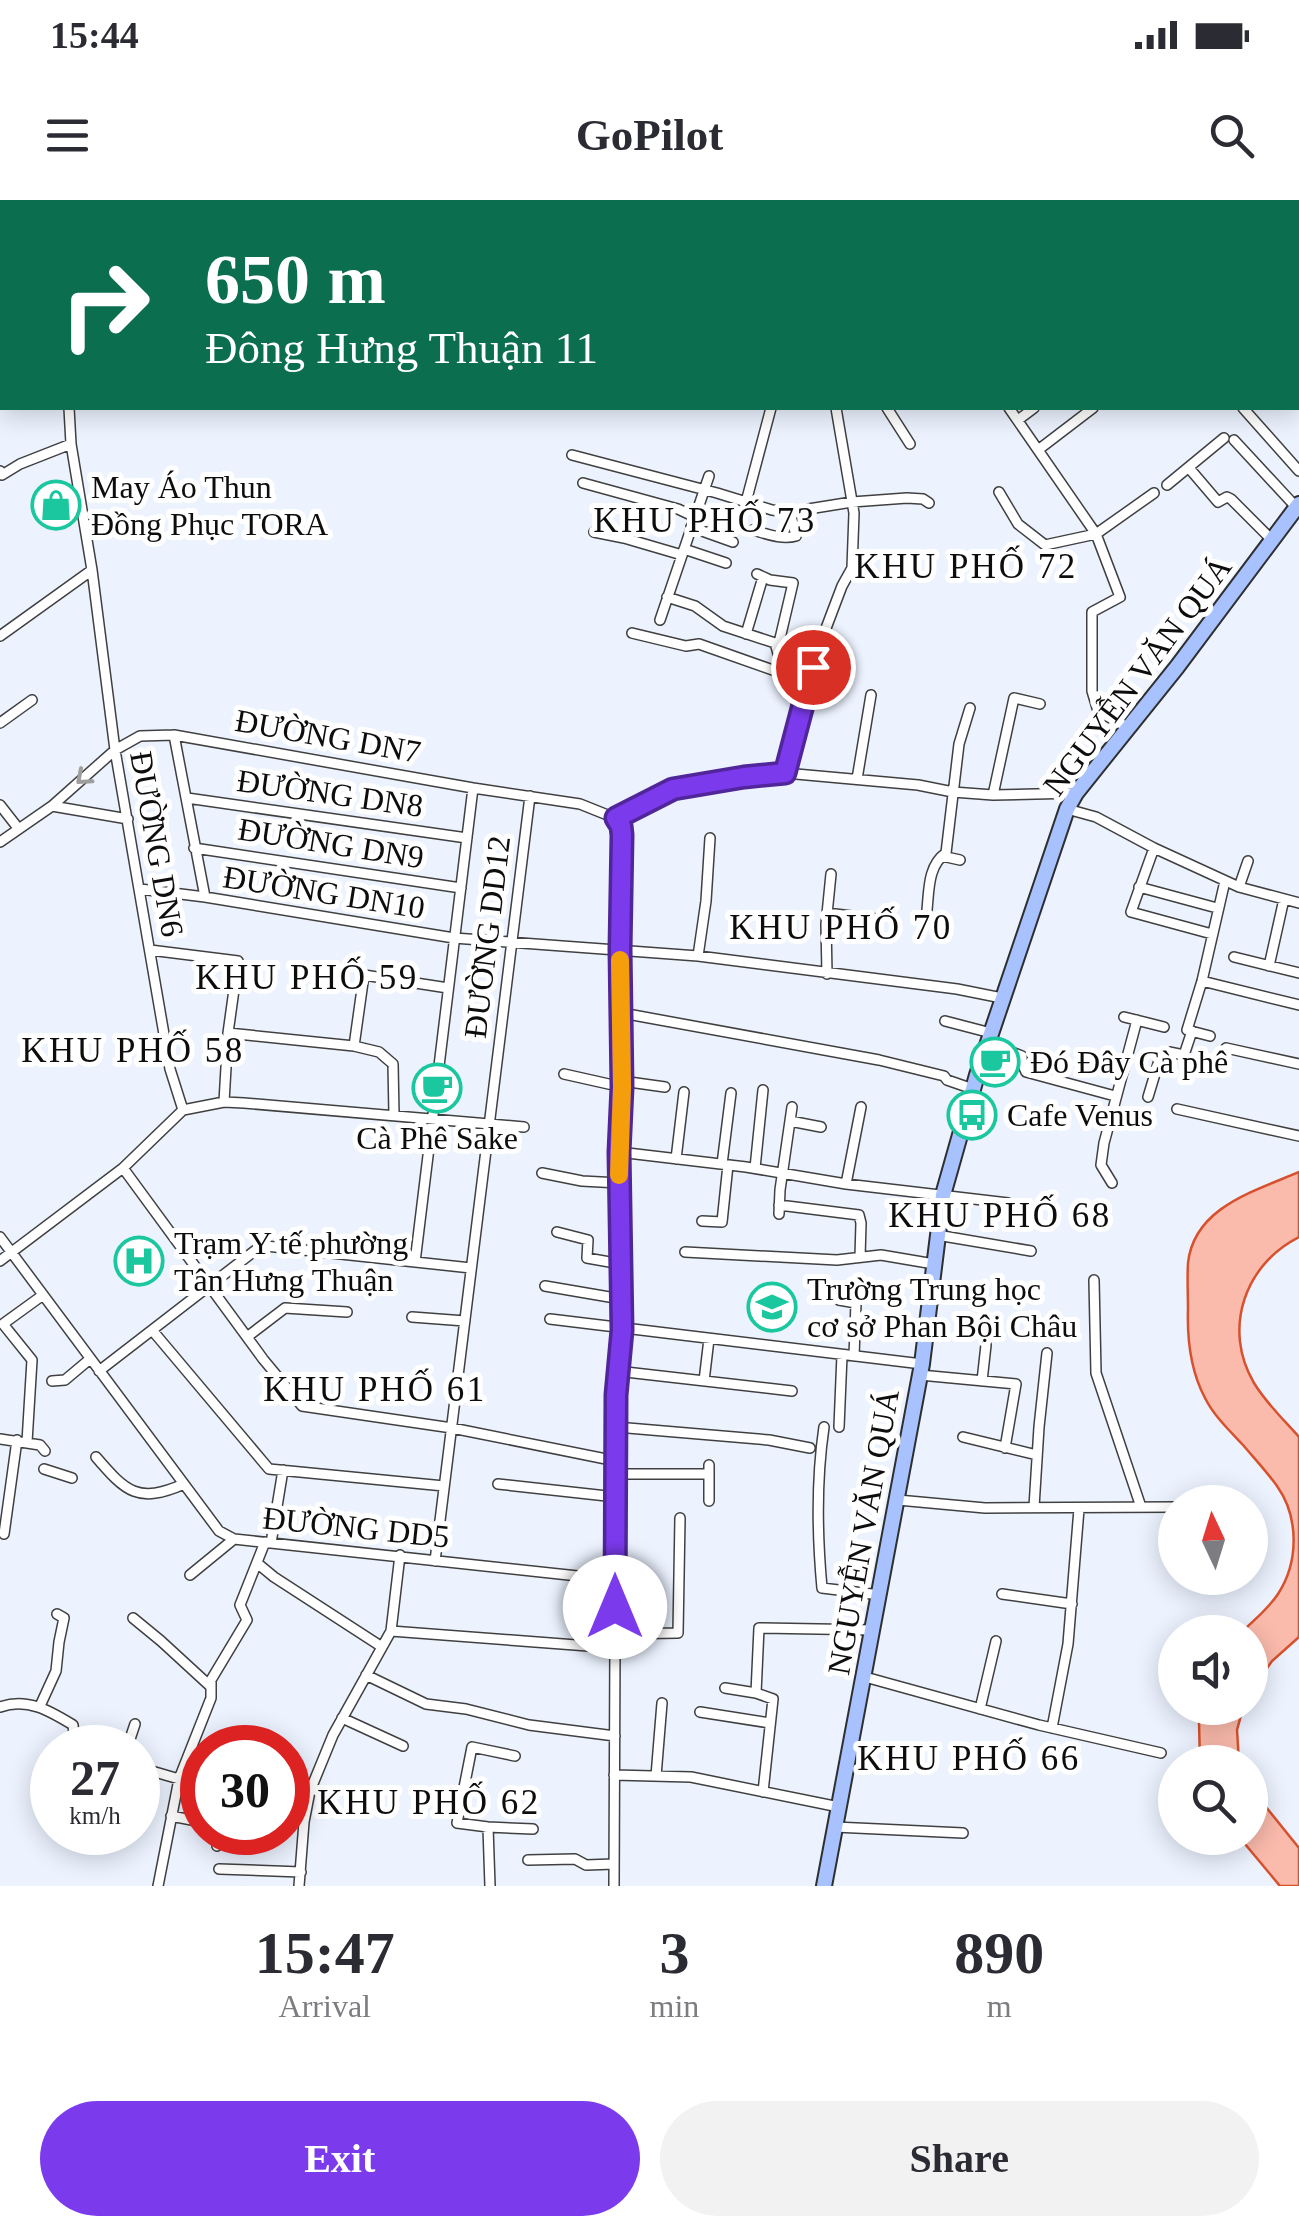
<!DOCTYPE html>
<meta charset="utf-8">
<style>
body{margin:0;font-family:Georgia,serif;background:#f2f2f3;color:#2b2b33;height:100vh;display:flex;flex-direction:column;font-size:38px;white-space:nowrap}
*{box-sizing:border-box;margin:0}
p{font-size:32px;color:#7c7c81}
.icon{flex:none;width:55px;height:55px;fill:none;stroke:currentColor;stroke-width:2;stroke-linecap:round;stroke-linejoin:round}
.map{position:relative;height:1686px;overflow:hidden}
.panel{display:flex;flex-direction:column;background:#fff;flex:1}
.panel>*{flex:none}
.guide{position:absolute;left:0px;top:0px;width:1300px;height:210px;box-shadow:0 5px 25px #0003;background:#0b6e4f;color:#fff;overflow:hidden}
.needle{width:65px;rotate:356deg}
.controls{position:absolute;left:1158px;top:1285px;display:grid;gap:20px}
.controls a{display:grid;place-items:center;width:110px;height:110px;border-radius:50%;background:#fff;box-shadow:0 5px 25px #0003;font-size:50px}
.speed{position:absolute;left:30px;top:1525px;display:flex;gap:20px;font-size:50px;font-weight:700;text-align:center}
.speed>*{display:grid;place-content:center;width:130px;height:130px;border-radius:50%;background:#fff;box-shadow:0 5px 25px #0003;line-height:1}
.speed small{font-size:25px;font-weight:400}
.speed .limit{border:15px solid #d22;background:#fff;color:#111}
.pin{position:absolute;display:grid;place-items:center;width:85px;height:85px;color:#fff;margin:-42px;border:5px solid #fff;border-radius:50%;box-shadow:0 2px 10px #0007}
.me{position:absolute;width:110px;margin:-55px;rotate:0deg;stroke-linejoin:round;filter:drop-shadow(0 0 8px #0008)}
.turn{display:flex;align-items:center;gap:35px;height:210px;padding:0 40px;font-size:45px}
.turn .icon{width:130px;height:130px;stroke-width:2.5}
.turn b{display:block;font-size:70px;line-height:85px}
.eta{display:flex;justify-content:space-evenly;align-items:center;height:170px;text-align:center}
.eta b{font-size:60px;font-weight:700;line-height:70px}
.primary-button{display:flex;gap:20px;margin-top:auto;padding:20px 40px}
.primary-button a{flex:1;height:115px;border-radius:60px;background:#7c3aed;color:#fff;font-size:40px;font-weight:700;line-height:115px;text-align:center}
.primary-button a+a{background:#f2f2f3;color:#2b2b33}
.status{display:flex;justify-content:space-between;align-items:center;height:70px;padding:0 50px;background:#fff;direction:ltr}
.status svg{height:28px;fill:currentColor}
header{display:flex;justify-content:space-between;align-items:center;height:130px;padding:0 40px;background:#fff;font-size:45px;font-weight:700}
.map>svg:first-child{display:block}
.water{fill:#fbbbac;stroke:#d8512e;stroke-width:2.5}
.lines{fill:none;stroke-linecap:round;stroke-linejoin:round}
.minor-casing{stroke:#404040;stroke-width:12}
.secondary-casing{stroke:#2f2f2f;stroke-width:18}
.trunk-casing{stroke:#1e1e1e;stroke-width:19}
.minor{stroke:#fff;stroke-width:9}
.secondary{stroke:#a7c2ff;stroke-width:14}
.trunk{stroke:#53b9ff;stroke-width:15}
.oneway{stroke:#9e9e9e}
.route-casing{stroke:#51269a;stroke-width:25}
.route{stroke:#7c3aed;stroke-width:18}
.slow{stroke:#f59e0b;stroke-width:18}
.labels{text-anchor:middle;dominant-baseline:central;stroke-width:10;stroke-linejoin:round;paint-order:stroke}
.poi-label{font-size:32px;fill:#0d0d0d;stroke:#fff;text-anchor:start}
.street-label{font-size:32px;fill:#0d0d0d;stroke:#fff}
.neighbourhood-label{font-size:35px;letter-spacing:2.5px;fill:#0d0d0d;stroke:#fff}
</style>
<div class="status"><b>15:44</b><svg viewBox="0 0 49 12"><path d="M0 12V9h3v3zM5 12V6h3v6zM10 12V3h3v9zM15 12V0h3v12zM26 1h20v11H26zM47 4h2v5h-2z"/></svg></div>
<header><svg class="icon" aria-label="menu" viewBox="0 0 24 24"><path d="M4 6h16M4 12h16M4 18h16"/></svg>GoPilot<svg class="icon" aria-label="search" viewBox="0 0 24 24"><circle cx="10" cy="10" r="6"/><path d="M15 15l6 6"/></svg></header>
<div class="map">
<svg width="1299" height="1686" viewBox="0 0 1299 1686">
<rect width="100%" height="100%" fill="#ecf3ff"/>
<path class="water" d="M1299,972V1037C1245,1064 1222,1129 1254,1183C1266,1203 1284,1220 1299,1237V1437L1272,1461L1250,1492V1432H1242C1255,1419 1268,1409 1278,1394C1299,1362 1299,1317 1277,1286C1267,1272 1254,1258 1243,1245C1229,1230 1214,1216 1205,1198C1190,1170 1187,1140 1188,1109C1188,1094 1187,1078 1188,1063C1194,1007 1255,991 1299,972Z
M1201,1508H1243L1237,1530L1239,1562H1200L1199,1522Z
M1250,1587L1299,1648V1686H1280L1240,1638H1250Z"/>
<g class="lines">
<g class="minor-casing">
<path id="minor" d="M1101,0L1103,2
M1253,0L1257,2
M906,2L907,0
M950,2L952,0
M996,2L998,0
M1065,2L1067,0
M1239,2L1241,0
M69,208L71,244L92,370L115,550L170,869L183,910
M887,208L910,244
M1009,208L1096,334L1120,397L1092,412V491L1098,511L1127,527
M1243,208L1299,271
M1018,220L1034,208
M1234,240L1296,307
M1038,250L1093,208
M572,255L717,293L772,310L790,312L852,302L907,298L923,299L929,303
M1189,268L1218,302L1227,297L1231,299L1272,340
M0,271L2,275L20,264L71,244
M583,283L678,309L695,317
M1167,285L1224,238
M999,292L1018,324L1045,345L1096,334L1154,293
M746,302L771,208
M691,327L733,342
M753,330C767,334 782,340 796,336L790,312
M594,332L624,338L682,355
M684,349L726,363
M757,374L770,380L793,383L778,447
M667,397L695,406L723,426L775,443L784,474
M660,420L709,276
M632,433L686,446L699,444L784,474L806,490
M746,434L763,377
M0,436L92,370
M0,523L32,500
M174,535L205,697
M785,573L820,444L842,386L852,368L854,313L836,208
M857,579L871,495
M993,595L1014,498L1040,504
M187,598L467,638
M0,605L18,628
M52,606L128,619
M1067,609L1096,617L1154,648L1239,687L1299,703
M615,618L673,589L744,577L785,573L918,585L953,592L993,595L1076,593
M0,642L52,606L115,550L140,536L174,535L473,588L580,604L615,618
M194,648L461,688
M1154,648L1131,712L1212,734
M942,656L960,660
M1139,687L1217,708
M1239,687L1248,661
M140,689L205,697L454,738L698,756L957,789L1002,798
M927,710C929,690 928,665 946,653L959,544L970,508
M827,713L876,719
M150,750L238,761L228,833L224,902
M698,756L706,701L710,638
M1234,757L1299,773
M1269,766L1284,699
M827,774L826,724L831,674
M1202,781L1299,805
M622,813L879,860L944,876L947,880L973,889
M1124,817L1164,827
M945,821L991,833
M228,833L354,846L364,775L448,788
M1210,836L1187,830L1202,781L1225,681
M987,843L1022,856V863L1026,872L1115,896
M354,846L379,852L393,864L394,915
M1226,848L1299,864
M564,874L622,887
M622,881L665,887
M1148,897L1161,854L1169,852L1184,855L1192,831
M1177,909L1299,936
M183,910L224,902L244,903L524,927
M790,921L821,927
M619,952L746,967L846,984L1008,1003
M676,959L684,892
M722,964L731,893
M123,968L263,1159L302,1206L452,1228L616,1261
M755,968L763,890
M542,973L582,981L619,983
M1112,983L1101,965L1104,943L1137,820
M846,984L861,907
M779,1005L859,1015L861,1023L860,1057
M779,1014L780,990L792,907
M702,1021L722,1022L728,965
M557,1032L588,1040L587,1058L621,1064
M937,1035L1031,1051
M0,1037L219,1331L234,1339L615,1380
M685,1052L837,1060L881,1055L934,1064
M0,1061L123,968L183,910
M415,1062L473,588
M1094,1080L1096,1173L1141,1307
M545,1086L621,1099
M839,1100L856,1103L854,1156
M412,1117L465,1121
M550,1119L922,1164
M152,1130L269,1269L444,1286
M247,1137L285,1108L347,1112
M99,1171L257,1049L266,1046L471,1068
M617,1171L792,1191
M920,1175L1016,1184L1005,1248
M52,1181L65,1180L90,1159
M704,1181L709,1139
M982,1181L986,1145
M616,1227L769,1240L810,1248
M824,1227C816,1281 817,1334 822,1388L880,1395
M839,1227L842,1155
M963,1237L1037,1255
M0,1239L40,1245L45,1251
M27,1242L32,1160L3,1124L43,1095
M96,1257C126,1292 138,1304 184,1284
M709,1265V1301
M44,1269L72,1278
M616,1274H709
M498,1284L616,1297
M898,1300L985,1308L1175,1307
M1034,1307L1039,1227L1047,1153
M4,1334L17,1240
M271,1343L283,1270
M435,1361L530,596
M257,1363L274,1377L382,1447
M190,1375L234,1339
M1002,1394L1072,1404
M133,1418L161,1441L210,1486
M391,1431L615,1448
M615,1434L678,1433L680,1318
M366,1475L426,1504L466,1509L529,1525L615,1536
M865,1477L1039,1525L1161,1553
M725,1488L756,1493
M40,1506L56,1471L59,1442L64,1418L57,1414
M0,1507C27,1497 50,1511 73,1525L75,1544L83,1548
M980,1509L996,1441
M700,1512L770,1523
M342,1518L403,1546
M1052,1528L1068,1444L1079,1309
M127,1548L135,1524
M515,1556L472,1547L457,1623L488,1627L533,1629
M138,1567L179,1579
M614,1575L691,1577L839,1607
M656,1576L662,1503
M763,1592L773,1499L756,1493L759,1428L874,1430
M171,1616L202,1622
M488,1627L490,1686
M835,1627L963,1633
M217,1646L219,1632
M528,1660L575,1659L586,1665L614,1664
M219,1669L301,1672
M158,1686L179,1579L211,1498V1480L247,1420L240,1405L265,1342
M299,1686L304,1622L310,1591L333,1535L391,1431L400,1355
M614,1686L616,1195L622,1129L619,952L622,887L619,749L623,635L621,625L615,618"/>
</g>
<g class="secondary-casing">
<path id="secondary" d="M824,1686L922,1164L943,995L977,875L1067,609L1076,593L1177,467L1299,304"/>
</g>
<g class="trunk-casing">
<path id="trunk" d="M10,2L15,0
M29,2L33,0
M58,2L63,0
M77,2L81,0
M0,19L2,18
M0,35L2,34"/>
</g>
<use href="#minor" class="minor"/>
<use href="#secondary" class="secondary"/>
<use href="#trunk" class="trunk"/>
</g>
<defs><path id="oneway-chevron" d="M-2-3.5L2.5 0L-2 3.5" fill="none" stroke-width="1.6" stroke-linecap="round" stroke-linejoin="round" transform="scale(2.5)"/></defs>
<use class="oneway" href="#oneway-chevron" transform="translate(83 578) rotate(139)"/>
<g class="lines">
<g class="route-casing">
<path id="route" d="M615,1407L616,1195L622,1130L619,952L622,887L620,749L622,635L621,626L616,618L673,589L744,577L785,573L813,467"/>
</g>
<use href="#route" class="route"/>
<path class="slow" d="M619,975L622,887L620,760"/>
</g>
<defs>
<g id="shop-ring" transform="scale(2.5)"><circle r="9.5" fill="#fff" stroke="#1ac79e" stroke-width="1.5"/><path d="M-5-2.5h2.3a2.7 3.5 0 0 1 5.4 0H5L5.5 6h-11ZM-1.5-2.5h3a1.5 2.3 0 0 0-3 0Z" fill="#1ac79e"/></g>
<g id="cafe-ring" transform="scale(2.5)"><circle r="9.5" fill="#fff" stroke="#1ac79e" stroke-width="1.5"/><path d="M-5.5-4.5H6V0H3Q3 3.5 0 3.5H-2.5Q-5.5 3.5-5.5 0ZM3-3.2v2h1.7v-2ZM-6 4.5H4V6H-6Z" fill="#1ac79e"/></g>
<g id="bus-ring" transform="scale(2.5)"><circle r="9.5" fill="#fff" stroke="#1ac79e" stroke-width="1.5"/><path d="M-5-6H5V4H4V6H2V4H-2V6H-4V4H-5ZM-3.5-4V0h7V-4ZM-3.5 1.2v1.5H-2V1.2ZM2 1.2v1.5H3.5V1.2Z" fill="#1ac79e"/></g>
<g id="hospital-ring" transform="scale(2.5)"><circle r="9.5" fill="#fff" stroke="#1ac79e" stroke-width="1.5"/><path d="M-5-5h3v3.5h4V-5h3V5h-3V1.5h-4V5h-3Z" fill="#1ac79e"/></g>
<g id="school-ring" transform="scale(2.5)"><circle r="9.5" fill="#fff" stroke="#1ac79e" stroke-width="1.5"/><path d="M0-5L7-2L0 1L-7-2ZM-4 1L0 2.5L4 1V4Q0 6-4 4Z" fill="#1ac79e"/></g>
</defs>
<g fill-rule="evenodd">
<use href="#shop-ring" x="56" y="305"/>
<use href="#cafe-ring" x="995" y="862"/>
<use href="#cafe-ring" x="437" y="888"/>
<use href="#bus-ring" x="972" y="915"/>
<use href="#hospital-ring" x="139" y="1061"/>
<use href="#school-ring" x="772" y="1107"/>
</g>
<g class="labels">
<g class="poi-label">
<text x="91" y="287">May Áo Thun<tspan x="91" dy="37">Đồng Phục TORA</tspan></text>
<text x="1030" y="862">Đó Đây Cà phê</text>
<text x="1007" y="915">Cafe Venus</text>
<text x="437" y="938" text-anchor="middle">Cà Phê Sake</text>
<text x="174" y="1043">Trạm Y tế phường<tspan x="174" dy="37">Tân Hưng Thuận</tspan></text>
<text x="807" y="1089">Trường Trung học<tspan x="807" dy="37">cơ sở Phan Bội Châu</tspan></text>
</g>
<g class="street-label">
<text transform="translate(1137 476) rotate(-53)">NGUYỄN VĂN QUÁ</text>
<text transform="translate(328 536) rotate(10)">ĐƯỜNG DN7</text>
<text transform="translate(330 593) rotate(8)">ĐƯỜNG DN8</text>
<text transform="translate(331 643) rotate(9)">ĐƯỜNG DN9</text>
<text transform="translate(157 644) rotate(80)">ĐƯỜNG DN6</text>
<text transform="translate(324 692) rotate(9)">ĐƯỜNG DN10</text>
<text transform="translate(487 737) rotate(-83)">ĐƯỜNG DD12</text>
<text transform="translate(356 1327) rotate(6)">ĐƯỜNG DD5</text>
<text transform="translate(863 1332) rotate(-80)">NGUYỄN VĂN QUÁ</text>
</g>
<g class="neighbourhood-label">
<text x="705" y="320">KHU PHỐ 73</text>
<text x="966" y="366">KHU PHỐ 72</text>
<text x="841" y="727">KHU PHỐ 70</text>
<text x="307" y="777">KHU PHỐ 59</text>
<text x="133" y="850">KHU PHỐ 58</text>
<text x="1000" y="1015">KHU PHỐ 68</text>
<text x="375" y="1189">KHU PHỐ 61</text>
<text x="969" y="1558">KHU PHỐ 66</text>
<text x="429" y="1602">KHU PHỐ 62</text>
</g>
</g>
</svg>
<div class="controls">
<a><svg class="needle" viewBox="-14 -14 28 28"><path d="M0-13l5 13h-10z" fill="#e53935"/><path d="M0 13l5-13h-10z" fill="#7c7c81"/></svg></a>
<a><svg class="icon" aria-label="sound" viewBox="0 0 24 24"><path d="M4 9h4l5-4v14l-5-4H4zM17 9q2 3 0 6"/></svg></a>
<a><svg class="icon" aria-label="search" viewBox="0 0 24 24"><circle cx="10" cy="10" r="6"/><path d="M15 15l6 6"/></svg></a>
</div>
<div class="speed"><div>27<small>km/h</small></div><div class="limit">30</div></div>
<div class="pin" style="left:813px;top:467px;background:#d93025"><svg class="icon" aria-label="arrive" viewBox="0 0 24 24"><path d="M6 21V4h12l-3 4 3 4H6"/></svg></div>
<svg class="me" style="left:615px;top:1407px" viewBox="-20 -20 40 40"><circle r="19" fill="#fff"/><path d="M0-13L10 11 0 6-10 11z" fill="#7c3aed"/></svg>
<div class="guide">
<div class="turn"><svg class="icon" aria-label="right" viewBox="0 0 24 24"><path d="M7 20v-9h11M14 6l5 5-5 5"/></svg><div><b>650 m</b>Đông Hưng Thuận 11</div></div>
</div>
</div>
<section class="panel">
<div class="eta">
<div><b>15:47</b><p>Arrival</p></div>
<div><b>3</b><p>min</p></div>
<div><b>890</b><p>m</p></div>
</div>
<div class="primary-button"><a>Exit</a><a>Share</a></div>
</section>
